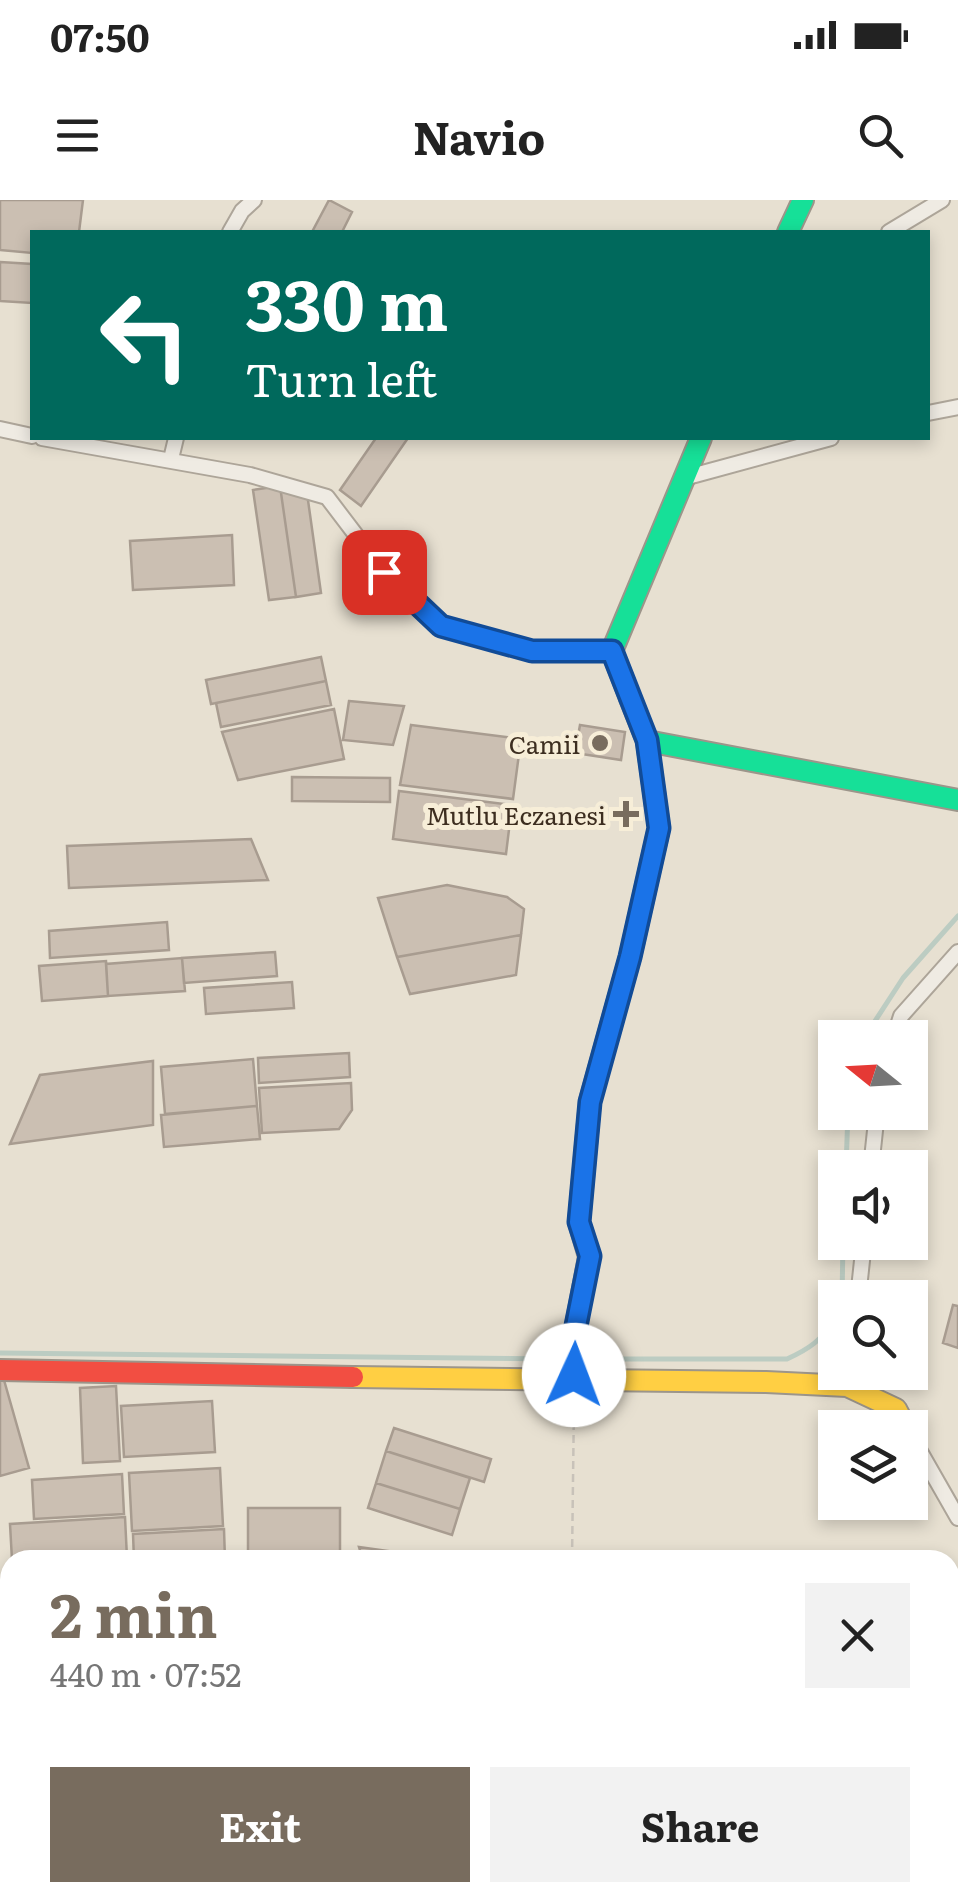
<!DOCTYPE html>
<meta charset="utf-8">
<style>
body{margin:0;font-family:Literata,serif;background:#f2f2f2;color:#222;height:100vh;display:flex;flex-direction:column;font-size:38px;white-space:nowrap}
*{box-sizing:border-box;margin:0}
p{font-size:32px;color:#767676}
.icon{flex:none;width:55px;height:55px;fill:none;stroke:currentColor;stroke-width:2;stroke-linecap:round;stroke-linejoin:round}
.map{position:relative;flex:1;overflow:hidden}
.panel{position:absolute;left:0px;top:1350px;width:960px;height:352px;display:flex;flex-direction:column;background:#fff;border-radius:30px 30px 0 0;box-shadow:0 5px 15px #0003}
.panel>*{flex:none}
.banner{position:absolute;left:30px;top:30px;width:900px;height:210px;border-radius:0px;box-shadow:0 5px 15px #0003;background:#00695c;color:#fff;overflow:hidden}
.needle{width:65px;rotate:288deg}
.fabs{position:absolute;left:818px;top:820px;display:grid;gap:20px}
.fabs a{display:grid;place-items:center;width:110px;height:110px;border-radius:0px;background:#fff;box-shadow:0 5px 15px #0003;font-size:50px}
.pin{position:absolute;display:grid;place-items:center;width:85px;height:85px;color:#fff;margin:-42px;border-radius:20px;box-shadow:0 5px 15px #0006}
.me{position:absolute;width:110px;margin:-55px;rotate:2deg;stroke-linejoin:round;filter:drop-shadow(0 0 8px #0008)}
.turn{display:flex;align-items:center;gap:35px;height:210px;padding:0 50px;font-size:45px}
.turn .icon{width:130px;height:130px;stroke-width:2.5}
.turn b{display:block;font-size:70px;line-height:85px}
.round{display:grid;place-items:center;flex:none;width:105px;height:105px;border-radius:0px;background:#f2f2f2}
.head{display:flex;align-items:center;justify-content:space-between;height:170px;padding:0 50px}
h1{font-size:60px;font-weight:700;line-height:75px;color:#786c5e}
.cta{display:flex;gap:20px;margin-top:auto;padding:20px 50px}
.cta a{flex:1;height:115px;border-radius:0px;background:#786c5e;color:#fff;font-size:40px;font-weight:700;line-height:115px;text-align:center}
.cta a+a{background:#f2f2f2;color:#222}
.status{display:flex;justify-content:space-between;align-items:center;height:70px;padding:0 50px;background:#fff;direction:ltr}
.status svg{height:28px;fill:currentColor}
header{display:flex;justify-content:space-between;align-items:center;height:130px;padding:0 50px;background:#fff;font-size:45px;font-weight:700}
.map>svg:first-child{display:block}
.lines{fill:none;stroke-linecap:round;stroke-linejoin:round}
.stream{stroke:#bcccc2;stroke-width:5}
.building{fill:#cbbfb2;stroke:#a89c90;stroke-width:2.5}
.street-casing{stroke:#ada599;stroke-width:18}
.fast-casing{stroke:#9c958a;stroke-width:24}
.slow-casing{stroke:#9c958a;stroke-width:24}
.jam-casing{stroke:#9c958a;stroke-width:24}
.path{stroke:#c8c2b9;stroke-width:2.5;stroke-dasharray:8 5;stroke-linecap:butt}
.street{stroke:#efebe3;stroke-width:14}
.fast{stroke:#16e098;stroke-width:20}
.slow{stroke:#ffcf43;stroke-width:20}
.jam{stroke:#f24e42;stroke-width:20}
.route-casing{stroke:#114b97;stroke-width:25}
.route{stroke:#1a73e8;stroke-width:18}
.poi-dot{fill:#786c5e;stroke:#f7eed8;stroke-width:4}
.labels{text-anchor:middle;dominant-baseline:central;stroke-width:10;stroke-linejoin:round;paint-order:stroke}
.poi-label{font-size:25px;fill:#3d2e20;stroke:#f7eed8;text-anchor:end}
</style>
<div class="status"><b>07:50</b><svg viewBox="0 0 49 12"><path d="M0 12V9h3v3zM5 12V6h3v6zM10 12V3h3v9zM15 12V0h3v12zM26 1h20v11H26zM47 4h2v5h-2z"/></svg></div>
<header><svg class="icon" aria-label="menu" viewBox="0 0 24 24"><path d="M4 6h16M4 12h16M4 18h16"/></svg>Navio<svg class="icon" aria-label="search" viewBox="0 0 24 24"><circle cx="10" cy="10" r="6"/><path d="M15 15l6 6"/></svg></header>
<div class="map">
<svg width="958" height="1702" viewBox="0 0 958 1702">
<rect width="100%" height="100%" fill="#e7e0d1"/>
<g class="lines">
<path class="stream" d="M864,838L903,778L958,716
M846,968L848,912
M842,1098L843,1042
M0,1153L567,1159
M578,1159H787C809,1149 822,1140 835,1119"/>
</g>
<path class="building" d="M0,0H83L79,32H32V53L0,50Z
M329,0L352,12L342,32H312Z
M0,62L32,64V103L0,101Z
M376,238H408L361,306L340,290Z
M280,286L307,293L321,393L296,397Z
M280,286L296,397L269,400L253,290Z
M232,335L234,385L133,390L130,341Z
M321,457L326,481L211,504L206,480Z
M326,481L331,505L221,527L216,503Z
M349,501L404,506L393,545L343,540Z
M334,509L344,559L238,580L222,532Z
M411,525L521,539L513,599L400,585Z
M580,525L625,532L621,560L575,553Z
M292,577L390,578V602L292,601Z
M399,591L512,605L506,654L393,639Z
M251,639L268,680L69,688L67,646Z
M447,685L507,697L524,709L521,735L397,757L378,698Z
M167,722L169,750L50,758L49,731Z
M521,735L516,775L410,794L397,757Z
M275,752L277,776L184,783L182,758Z
M182,758L185,791L108,796L106,764Z
M106,761L108,796L42,801L39,766Z
M292,782L294,808L206,814L204,788Z
M349,853L350,877L259,883L258,858Z
M253,859L257,906L165,914L161,867Z
M153,861V925L10,944L40,875Z
M351,883L352,910L339,929L262,933L259,888Z
M257,906L260,939L164,947L161,915Z
M953,1105L958,1106V1148L943,1143Z
M4,1180L29,1268L0,1276V1181Z
M116,1186L120,1261L83,1263L80,1188Z
M212,1201L215,1252L124,1257L121,1206Z
M394,1228L491,1259L484,1282L386,1251Z
M386,1251L470,1278L460,1309L376,1283Z
M220,1268L223,1326L132,1331L129,1273Z
M122,1274L124,1314L34,1319L32,1280Z
M376,1283L460,1309L452,1335L368,1308Z
M248,1308H340V1360H248Z
M125,1317L127,1358L12,1360L10,1324Z
M224,1329L225,1360H134L133,1334Z
M359,1347L452,1360H363Z
M10,1400V1436L0,1438V1402Z
M10,1484V1522L0,1523V1485Z
M9,1530L10,1617L0,1618V1531Z
M10,1625V1692H63L0,1699V1626Z
M271,1692H344L341,1702H268Z
M549,1692H618L628,1696L627,1702H546Z"/>
<g class="lines">
<g class="street-casing">
<path id="street" d="M230,32L242,11L254,0
M889,32L942,0
M928,213L958,207
M0,229L32,236
M42,238L250,275L327,297L384,372L441,427L532,451H612
M171,259L176,238
M684,278L831,238
M894,838L901,816L958,752
M871,968L877,912
M858,1098L864,1042
M824,1185L835,1164
M910,1234L958,1318"/>
</g>
<g class="fast-casing">
<path id="fast" d="M788,32L803,0
M630,498L612,451L701,238
M647,541L958,600"/>
</g>
<g class="slow-casing">
<path id="slow" d="M574,1175V1136L589,1057L579,1022L590,901L630,757L659,628L647,541L630,498
M353,1177L766,1182L847,1186L896,1209L906,1228"/>
</g>
<g class="jam-casing">
<path id="jam" d="M0,1170L353,1177"/>
</g>
<path class="path" d="M572,1360L574,1202
M385,1702L390,1692"/>
<use href="#street" class="street"/>
<use href="#fast" class="fast"/>
<use href="#slow" class="slow"/>
<use href="#jam" class="jam"/>
</g>
<g class="lines">
<g class="route-casing">
<path id="route" d="M384,372L441,426L532,451H612L647,540L659,628L630,757L590,902L579,1022L590,1056L574,1136V1175"/>
</g>
<use href="#route" class="route"/>
</g>
<g class="poi-dot">
<circle cx="600" cy="543" r="10"/>
<path d="M621 599h10v10h10v10h-10v10h-10v-10h-10v-10h10z"/>
</g>
<g class="labels">
<g class="poi-label">
<text x="580" y="543">Camii</text>
<text x="606" y="614">Mutlu Eczanesi</text>
</g>
</g>
</svg>
<div class="fabs">
<a><svg class="needle" viewBox="-14 -14 28 28"><path d="M0-13l5 13h-10z" fill="#e53935"/><path d="M0 13l5-13h-10z" fill="#767676"/></svg></a>
<a><svg class="icon" aria-label="sound" viewBox="0 0 24 24"><path d="M4 9h4l5-4v14l-5-4H4zM17 9q2 3 0 6"/></svg></a>
<a><svg class="icon" aria-label="search" viewBox="0 0 24 24"><circle cx="10" cy="10" r="6"/><path d="M15 15l6 6"/></svg></a>
<a><svg class="icon" aria-label="layers" viewBox="0 0 24 24"><path d="M12 4l9 5-9 5-9-5zM3 14l9 5 9-5"/></svg></a>
</div>
<div class="pin" style="left:384px;top:372px;background:#d93025"><svg class="icon" aria-label="arrive" viewBox="0 0 24 24"><path d="M6 21V4h12l-3 4 3 4H6"/></svg></div>
<svg class="me" style="left:574px;top:1175px" viewBox="-20 -20 40 40"><circle r="19" fill="#fff"/><path d="M0-13L10 11 0 6-10 11z" fill="#1a73e8"/></svg>
<div class="banner">
<div class="turn"><svg class="icon" aria-label="left" viewBox="0 0 24 24"><path d="M17 20v-9H6M10 6l-5 5 5 5"/></svg><div><b>330 m</b>Turn left</div></div>
</div>
<section class="panel">
<div class="head"><div><h1>2 min</h1><p>440 m · 07:52</p></div><a class="round"><svg class="icon" aria-label="close" viewBox="0 0 24 24"><path d="M6 6l12 12M18 6L6 18"/></svg></a></div>
<div class="cta"><a>Exit</a><a>Share</a></div>
</section>
</div>
